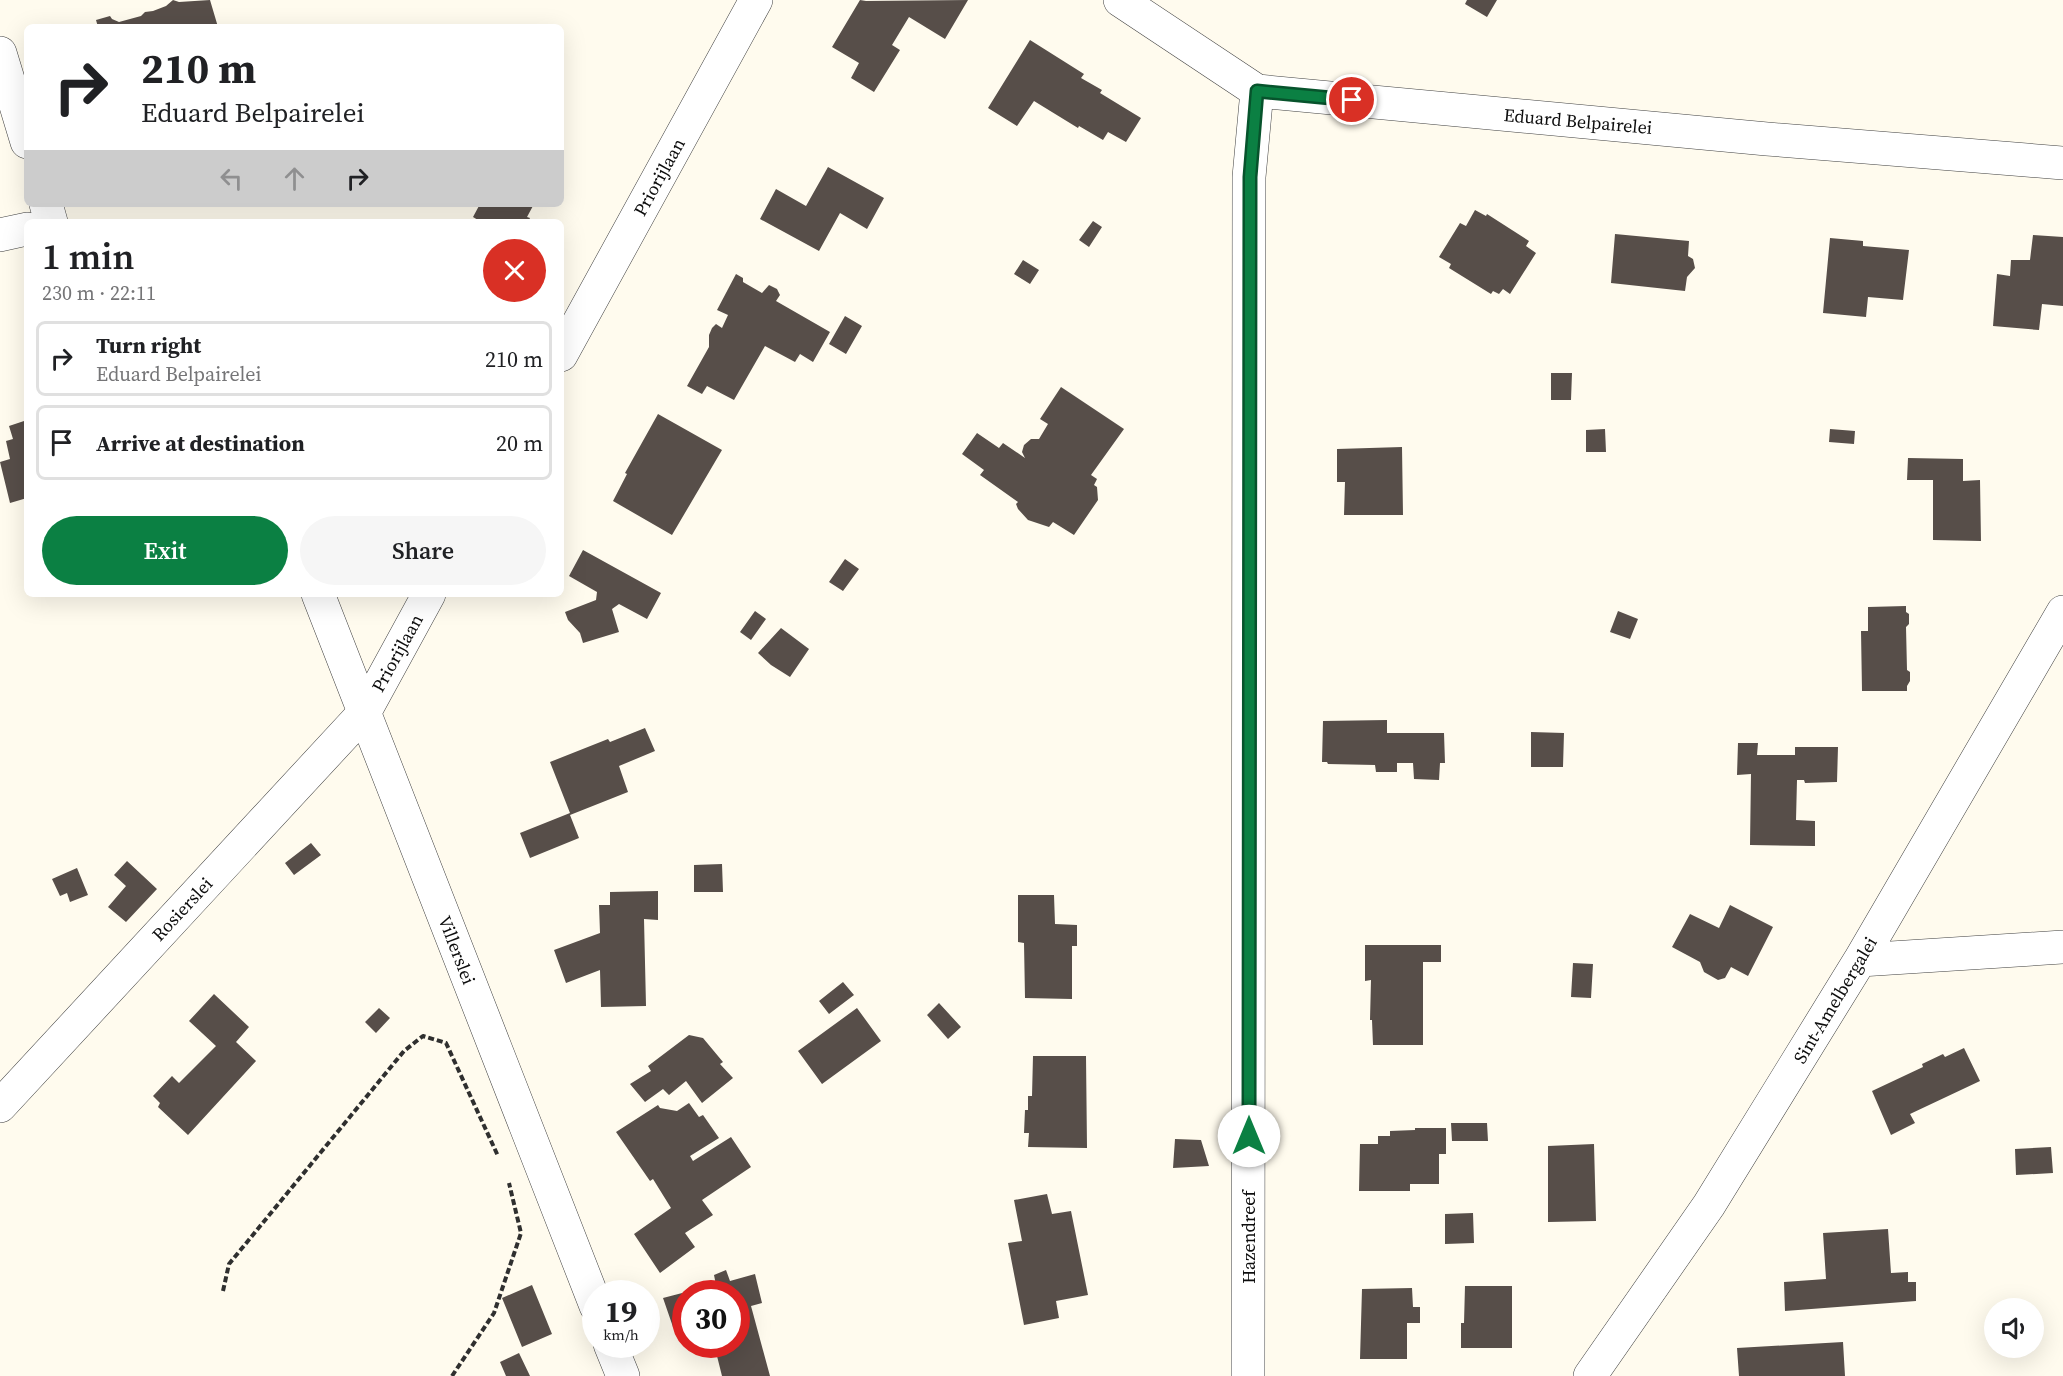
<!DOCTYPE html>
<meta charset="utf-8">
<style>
body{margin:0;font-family:"Source Serif 4",serif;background:#f6f6f6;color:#202124;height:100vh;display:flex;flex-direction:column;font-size:22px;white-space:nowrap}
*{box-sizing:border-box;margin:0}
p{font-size:20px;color:#757577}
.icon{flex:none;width:33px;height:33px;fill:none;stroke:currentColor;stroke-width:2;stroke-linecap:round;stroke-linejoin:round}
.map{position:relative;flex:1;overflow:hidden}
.panel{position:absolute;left:24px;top:219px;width:540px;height:378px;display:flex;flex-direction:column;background:#fff;border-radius:9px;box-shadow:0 6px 24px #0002}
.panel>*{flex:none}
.top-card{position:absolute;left:24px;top:24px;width:540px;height:183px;border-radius:9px;box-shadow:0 6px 24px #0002;background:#fff;color:#202124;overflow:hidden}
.controls{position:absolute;left:1984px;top:1298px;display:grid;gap:12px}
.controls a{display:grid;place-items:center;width:60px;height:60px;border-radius:50%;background:#fff;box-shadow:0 6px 24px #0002;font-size:30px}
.speed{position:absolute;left:582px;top:1280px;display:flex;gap:12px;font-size:30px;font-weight:700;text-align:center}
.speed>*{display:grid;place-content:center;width:78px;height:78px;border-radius:50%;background:#fff;box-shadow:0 6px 24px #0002;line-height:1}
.speed small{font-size:15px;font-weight:400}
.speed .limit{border:9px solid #d22;background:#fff;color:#111}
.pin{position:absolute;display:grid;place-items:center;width:51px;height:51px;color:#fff;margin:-26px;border:3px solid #fff;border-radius:50%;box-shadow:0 2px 6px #0007}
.me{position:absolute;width:66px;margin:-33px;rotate:0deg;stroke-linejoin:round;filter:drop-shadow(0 0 4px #0008)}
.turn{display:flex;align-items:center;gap:21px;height:126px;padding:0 18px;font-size:27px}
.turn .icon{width:78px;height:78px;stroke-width:2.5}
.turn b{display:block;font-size:42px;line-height:51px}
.lanes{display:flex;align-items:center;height:57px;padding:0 18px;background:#0003;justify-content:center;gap:30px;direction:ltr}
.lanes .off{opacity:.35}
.round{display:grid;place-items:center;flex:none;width:63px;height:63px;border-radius:32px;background:#f6f6f6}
.headline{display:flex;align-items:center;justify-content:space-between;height:102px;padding:0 18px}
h1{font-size:36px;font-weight:600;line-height:45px}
.action{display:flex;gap:12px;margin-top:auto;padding:12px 18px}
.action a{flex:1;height:69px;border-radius:36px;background:#0b8043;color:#fff;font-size:24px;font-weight:600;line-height:69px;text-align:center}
.action a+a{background:#f6f6f6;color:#202124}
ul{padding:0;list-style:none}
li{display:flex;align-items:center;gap:18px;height:75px;margin:0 12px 9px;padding:0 6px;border:3px solid #e0e0e0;border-radius:9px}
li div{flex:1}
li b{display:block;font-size:22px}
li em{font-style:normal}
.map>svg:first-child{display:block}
.building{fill:#574e49}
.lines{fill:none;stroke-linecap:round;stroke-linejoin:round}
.minor-casing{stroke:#404040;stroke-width:34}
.path{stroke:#2f2f2f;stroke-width:4;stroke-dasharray:6 3;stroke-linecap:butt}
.minor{stroke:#fff;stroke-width:33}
.route-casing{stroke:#07532c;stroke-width:15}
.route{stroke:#0b8043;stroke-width:10}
.labels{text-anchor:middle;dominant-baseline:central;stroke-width:6;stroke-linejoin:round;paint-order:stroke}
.street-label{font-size:18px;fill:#0d0d0d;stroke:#fff}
</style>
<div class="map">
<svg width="2063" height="1376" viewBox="0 0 2063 1376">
<rect width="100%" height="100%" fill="#fffbee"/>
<path class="building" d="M173,0L179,2L210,0L218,27H98L96,20L110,16L112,19L119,22L141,16L145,12L153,11L166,6Z
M860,0L866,1L968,0L945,39L909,17L892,45L900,50L874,92L851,78L859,63L832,47Z
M1467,0H1497L1487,17L1465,4Z
M1030,40L1084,74L1081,78L1102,90L1100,93L1141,118L1126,142L1108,132L1103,140L1079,126L1078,128L1034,101L1017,126L988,108Z
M828,167L884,198L867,229L840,213L819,251L760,219L776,189L806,206Z
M480,204H534L527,217L530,218L528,222H478V220L473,217Z
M1475,210L1486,216L1487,214L1529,241L1526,246L1536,253L1510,294L1503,289L1499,294L1493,291L1491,294L1449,268L1451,264L1439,257L1460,223L1466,226Z
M1093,221L1102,227L1089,247L1079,240Z
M1615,234L1689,241L1688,256L1693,259L1695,268L1687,277L1685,291L1611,283Z
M2033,235L2063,237V306L2042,304L2039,330L1993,326L1997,274L2010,276L2011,260H2030Z
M1830,238L1863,241V246L1909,250L1903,300L1868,297L1866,317L1823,313Z
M1023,260L1039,270L1030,284L1014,274Z
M736,274L743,278V282L762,293L769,285L777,289L780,295L776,301L830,332L813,362L800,354L795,362L765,346L734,400L707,386L702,394L687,386L709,347V335L712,328L716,324L722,328L728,315L717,310Z
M845,316L862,326L846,354L829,344Z
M1551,373H1572L1571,400H1551Z
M1061,387L1124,429L1091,475L1097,479L1094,485L1097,487L1098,500L1074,535L1053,522L1049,527L1028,520L1018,509L1016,504L1018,502L980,475L984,470L962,454L977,433L999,448L1003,443L1025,458L1022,452L1024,445L1031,439H1039L1048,424L1040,419Z
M658,414L722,450L672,535L613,501L627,474L625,473Z
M27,420V498L10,503L0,462L10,459L6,441L13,439L9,426Z
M1605,429L1606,452H1586V430Z
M1830,429L1855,431L1854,444L1829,442Z
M1402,447L1403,515H1344L1345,482H1337V449Z
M1908,458L1963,459V481L1980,480L1981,541L1933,540V480H1907Z
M583,550L661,593L647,619L619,604L612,609L619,632L583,643L580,633L568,620L565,612L596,600L597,592L569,576Z
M845,559L859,569L843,591L829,582Z
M1906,606V612L1909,614V624L1906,627L1907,670L1910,672V681L1907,686V691H1862L1861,631H1868V607Z
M755,611L766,619L751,640L740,632Z
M1618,611L1638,619L1630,639L1610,632Z
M781,628L809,649L790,677L771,665L758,653Z
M1387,720V733H1444L1445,763H1440L1439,780L1414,779L1413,763H1397V772H1376L1375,765L1328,764L1327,762H1322L1323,721Z
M645,728L655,751L619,766L628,792L570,815L579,838L530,858L520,833L570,813L550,762L608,739L610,742Z
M1531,732L1564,733L1563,767H1531Z
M1738,743H1758L1757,755H1795V747H1838L1837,782L1805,783L1804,780H1797L1796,820L1815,821V846L1750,845L1751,774L1737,775Z
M311,843L321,855L294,875L285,863Z
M127,861L157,889L126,922L108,907L126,886L114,875Z
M722,864L723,892H694V865Z
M77,868L88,895L70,902L67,893L60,896L52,879Z
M658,891V920L644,919L646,1006L601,1007L600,970L566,983L554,950L600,933L599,905H610V892Z
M1018,895H1054L1055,924L1077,925V946H1072V999L1025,998L1024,943L1018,942Z
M1730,905L1773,927L1748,976L1731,967L1725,978L1718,980L1704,972L1700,962L1672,947L1690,914L1719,928Z
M1365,945H1441V962H1423V1045H1373L1372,1020H1370L1371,980L1365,981Z
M1573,963L1593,964L1591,998L1571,997Z
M843,982L854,995L829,1014L819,1001Z
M214,994L249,1027L236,1042L256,1061L188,1135L158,1107L160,1103L153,1096L172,1076L179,1083L216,1046L189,1021Z
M939,1003L961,1027L948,1039L927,1015Z
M379,1008L390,1018L376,1033L365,1022Z
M857,1008L881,1041L822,1084L798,1051Z
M689,1035L703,1038L723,1062L720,1064L733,1078L702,1103L686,1081L669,1095L663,1089L645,1102L630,1084L651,1071L648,1066Z
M1964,1048L1980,1081L1910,1114L1915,1123L1891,1135L1872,1091L1923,1067L1922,1064L1943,1054L1945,1057Z
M1033,1056H1086L1087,1148L1028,1147L1029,1133H1024L1025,1110H1028V1096H1032Z
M689,1103L699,1117L703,1115L719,1138L690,1156L693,1161L731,1137L751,1167L702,1200L713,1215L685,1233L695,1247L660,1273L634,1234L671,1208L653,1179L650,1181L616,1132L658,1105L660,1108L677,1111Z
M1451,1123H1487L1488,1141H1452Z
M1415,1128H1446V1154H1439V1184H1410V1191H1359L1360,1144H1378V1136H1390V1131L1415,1130Z
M1175,1139L1201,1140L1209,1166L1173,1168Z
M1594,1144L1596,1221L1548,1222V1146Z
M2051,1147L2053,1173L2016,1175L2015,1149Z
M1047,1194L1052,1214L1071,1211L1088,1295L1056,1301L1059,1318L1024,1325L1008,1243L1022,1241L1014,1200Z
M1473,1213L1474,1243L1445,1244V1214Z
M1888,1229L1891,1273L1908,1272V1282H1916V1301L1785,1311L1784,1282L1826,1279L1823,1233Z
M726,1270L730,1281L755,1274L762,1303L751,1306L770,1376H722L714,1344H736V1293H686L716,1285L714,1275Z
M532,1285L552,1334L522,1347L502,1298Z
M1465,1286H1512V1348H1461V1323H1464Z
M1412,1288L1413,1307H1420V1323H1407V1359H1360L1362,1289Z
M686,1292V1323L673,1327L663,1298Z
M1843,1342L1845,1376H1739L1737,1348Z
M519,1353L530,1376H506L500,1362Z"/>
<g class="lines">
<g class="minor-casing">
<path id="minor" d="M1120,0L1257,91L1767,139L2063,163
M0,53L27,142
M46,204L51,222
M0,235L27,229
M561,355L756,0
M318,594L596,1306
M1860,960L2063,947
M0,1106L364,713L429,594
M610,1344L623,1376
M1248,1376L1249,177L1257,91
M1590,1376L1709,1205L1860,960L2063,612"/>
</g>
<path class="path" d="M223,1291L229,1264L404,1051L423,1036L446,1043L498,1156
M452,1376L494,1313L521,1233L509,1183"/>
<use href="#minor" class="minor"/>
</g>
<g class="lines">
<g class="route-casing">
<path id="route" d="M1249,1136L1250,177L1257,91L1352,100"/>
</g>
<use href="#route" class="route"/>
</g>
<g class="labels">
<g class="street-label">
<text transform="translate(1578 121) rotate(5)">Eduard Belpairelei</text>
<text transform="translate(659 177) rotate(-61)">Priorijlaan</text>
<text transform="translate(397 653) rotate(-61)">Priorijlaan</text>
<text transform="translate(182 909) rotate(-47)">Rosierslei</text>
<text transform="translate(457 950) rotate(69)">Villerslei</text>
<text transform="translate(1835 1000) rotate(-59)">Sint-Amelbergalei</text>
<text transform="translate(1248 1237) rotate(-90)">Hazendreef</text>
</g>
</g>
</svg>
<div class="controls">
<a><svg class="icon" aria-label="sound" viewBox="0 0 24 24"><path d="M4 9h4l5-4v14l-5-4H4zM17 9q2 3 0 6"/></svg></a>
</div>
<div class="speed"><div>19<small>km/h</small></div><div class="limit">30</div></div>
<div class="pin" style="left:1352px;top:100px;background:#d93025"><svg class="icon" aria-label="arrive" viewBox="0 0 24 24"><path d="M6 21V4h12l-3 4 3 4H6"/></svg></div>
<svg class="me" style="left:1249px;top:1136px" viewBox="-20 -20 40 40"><circle r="19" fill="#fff"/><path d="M0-13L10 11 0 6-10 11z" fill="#0b8043"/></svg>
<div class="top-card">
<div class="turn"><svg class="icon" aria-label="right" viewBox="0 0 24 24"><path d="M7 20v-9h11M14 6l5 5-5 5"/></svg><div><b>210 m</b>Eduard Belpairelei</div></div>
<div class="lanes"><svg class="icon off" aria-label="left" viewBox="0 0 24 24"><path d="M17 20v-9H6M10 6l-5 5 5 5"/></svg><svg class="icon off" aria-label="ahead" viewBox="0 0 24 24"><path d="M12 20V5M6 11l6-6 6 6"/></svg><svg class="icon" aria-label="right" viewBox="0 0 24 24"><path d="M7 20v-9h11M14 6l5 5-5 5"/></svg></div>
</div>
<section class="panel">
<div class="headline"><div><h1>1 min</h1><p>230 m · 22:11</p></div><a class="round" style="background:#d93025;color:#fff"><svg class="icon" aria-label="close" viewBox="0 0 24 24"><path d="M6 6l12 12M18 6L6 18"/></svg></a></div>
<ul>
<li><svg class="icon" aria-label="right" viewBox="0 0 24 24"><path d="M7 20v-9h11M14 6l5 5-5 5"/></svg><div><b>Turn right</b><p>Eduard Belpairelei</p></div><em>210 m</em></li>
<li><svg class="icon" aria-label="arrive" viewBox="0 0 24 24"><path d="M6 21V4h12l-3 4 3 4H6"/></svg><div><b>Arrive at destination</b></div><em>20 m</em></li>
</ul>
<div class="action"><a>Exit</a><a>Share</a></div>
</section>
</div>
